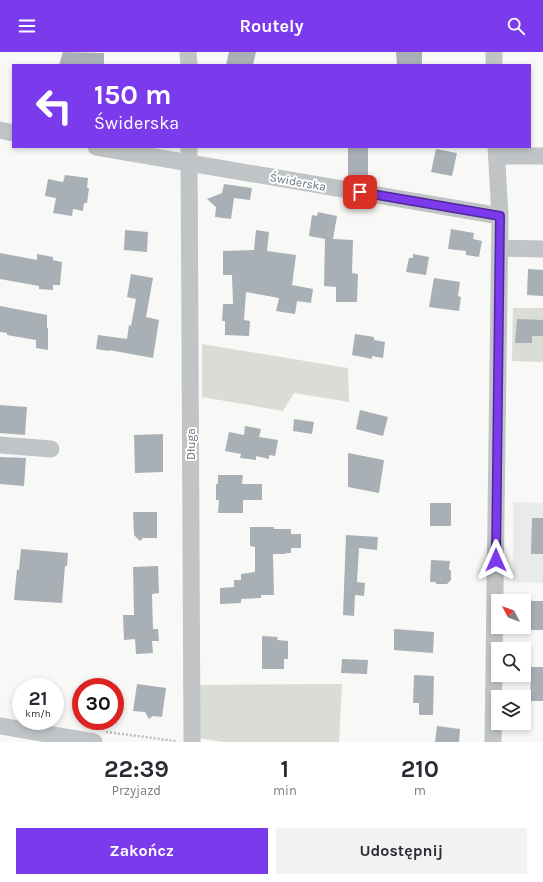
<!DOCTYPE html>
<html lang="pl">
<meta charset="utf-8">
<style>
body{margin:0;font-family:Karla,sans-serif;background:#f2f2f3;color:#2b2b33;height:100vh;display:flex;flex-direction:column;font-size:15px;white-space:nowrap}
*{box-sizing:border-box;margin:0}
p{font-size:13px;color:#7c7c81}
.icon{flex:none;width:22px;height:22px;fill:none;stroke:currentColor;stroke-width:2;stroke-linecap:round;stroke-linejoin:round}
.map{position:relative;height:690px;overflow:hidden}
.details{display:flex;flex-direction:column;background:#fff;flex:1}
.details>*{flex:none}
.guide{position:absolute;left:12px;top:12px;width:519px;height:84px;border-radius:0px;box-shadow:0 2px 6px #0003;background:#7c3aed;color:#fff;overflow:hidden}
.needle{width:26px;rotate:311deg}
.controls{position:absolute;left:491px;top:542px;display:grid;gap:8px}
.controls a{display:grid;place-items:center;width:40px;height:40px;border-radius:0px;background:#fff;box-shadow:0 2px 6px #0003;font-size:20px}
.speed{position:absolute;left:12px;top:626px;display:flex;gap:8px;font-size:20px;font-weight:700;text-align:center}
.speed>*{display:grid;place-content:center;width:52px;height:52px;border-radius:50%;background:#fff;box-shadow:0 2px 6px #0003;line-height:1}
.speed small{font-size:10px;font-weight:400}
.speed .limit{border:6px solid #d22;background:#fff;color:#111}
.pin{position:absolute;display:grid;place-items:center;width:34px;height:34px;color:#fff;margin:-17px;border-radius:8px;box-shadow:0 2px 6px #0006}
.me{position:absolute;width:44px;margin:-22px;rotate:0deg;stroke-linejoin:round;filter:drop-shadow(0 0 3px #0008)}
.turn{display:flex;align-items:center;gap:14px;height:84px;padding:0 16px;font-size:18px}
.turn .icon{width:52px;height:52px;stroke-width:2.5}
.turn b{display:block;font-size:28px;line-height:34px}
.eta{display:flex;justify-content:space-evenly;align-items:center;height:68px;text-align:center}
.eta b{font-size:24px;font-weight:700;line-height:28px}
.button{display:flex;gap:8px;margin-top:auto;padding:8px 16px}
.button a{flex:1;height:46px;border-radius:0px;background:#7c3aed;color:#fff;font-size:16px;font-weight:700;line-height:46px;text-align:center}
.button a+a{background:#f2f2f3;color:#2b2b33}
header{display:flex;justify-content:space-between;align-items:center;height:52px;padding:0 16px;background:#7c3aed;color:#fff;font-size:18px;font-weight:700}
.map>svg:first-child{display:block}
.built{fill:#e9eaea}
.green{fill:#d9ddd6}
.building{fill:#a8afb5}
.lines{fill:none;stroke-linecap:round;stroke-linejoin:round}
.path{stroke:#babdbf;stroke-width:2.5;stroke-dasharray:2 2;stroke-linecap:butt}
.minor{stroke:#c0c4c7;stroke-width:17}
.route-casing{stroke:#51269a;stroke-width:10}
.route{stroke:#7c3aed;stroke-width:7}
.labels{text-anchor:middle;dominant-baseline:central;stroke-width:4;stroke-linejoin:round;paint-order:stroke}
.street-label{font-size:12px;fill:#66747e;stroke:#fff}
</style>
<header><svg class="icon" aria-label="menu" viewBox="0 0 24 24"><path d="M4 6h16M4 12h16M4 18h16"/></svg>Routely<svg class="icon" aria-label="search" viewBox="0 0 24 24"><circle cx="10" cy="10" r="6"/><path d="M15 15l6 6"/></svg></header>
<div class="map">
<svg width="543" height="690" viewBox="0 0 543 690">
<rect width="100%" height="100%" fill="#f8f8f6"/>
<path class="built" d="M513,450L543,451V531L513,530Z"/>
<path class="green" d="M513,256H543V310L512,309Z
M202,292L348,316L349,350L294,341L283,359L202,345Z
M342,632L339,690H224L197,686L198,633Z"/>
<path class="building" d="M63,0L104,1V13H59Z
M229,0H256L253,13H226Z
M396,0H422V13H397Z
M348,95H368V123H348Z
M436,97L457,101L452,124L431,120Z
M65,123L88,126L87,136H89L87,151H84L83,159L73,157L72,164L53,161L56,146L45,144L48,127L63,130Z
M224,132L252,136L250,148L234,146L231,167L215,165L216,155L207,147L222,141Z
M318,160L337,164L333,187L353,188L352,221L358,222L357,250H336V235L324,234L325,187L309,184L312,163L317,164Z
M451,177L474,181L473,187L482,189L479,205L466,203V199L448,197Z
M125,178L148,180L147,200L124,198Z
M256,178L269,180L267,199L296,203L292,233L313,237L311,251L297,249L295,262L276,259L279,246L246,240L244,268L250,269L249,284L225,283V269H222L223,252H233L232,223H223V199L254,198Z
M0,201L37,208V202L53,205V208L62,210L60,233H53V238L39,237V234L0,227Z
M413,202L429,205L426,223L406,220L409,206H413Z
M528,217L543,218V244L527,243Z
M131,222L153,226L146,265L159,268L153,306L109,298V299L96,297L98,283L127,287L129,273L131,274L136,247L127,245Z
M434,226L460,230L458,244L461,245L459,259L429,255Z
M0,254L47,263V276H48V298L36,296V288L7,283V281L0,280Z
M517,267L543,268V284H532V291H515Z
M355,282L374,285V288L385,290L383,306L372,304V307L352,303Z
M0,353L27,355L25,383L0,381Z
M360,358L388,365L383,384L356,377Z
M294,367L314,370L312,382L293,379Z
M245,374L261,377L259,385L278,388L275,404L269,403V407L256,404V408L240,406L241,402L225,399L229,380L244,383Z
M163,382V420L135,421L134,383Z
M348,401L384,408L379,441L348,435Z
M0,405L26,406L24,434L0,432Z
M218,423H243L242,432H262V448H243V461H218L219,448H216V432H218Z
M430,451H451V474H430Z
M133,460H157V486H143L140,489L134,483Z
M532,466H543V502H531Z
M250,475H274V477H291V482H301V496H291V501H286V502H273L274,543H261V546L241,547V551L220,552V536L234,535V528H241V522L255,520V495L250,494Z
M346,483L378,485L377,498L359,496L357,530L365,531L364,544L355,543L354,564L343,563Z
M21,497L68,501L67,514H65L62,551L14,548L17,517L19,518Z
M431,508L450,509L449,517L451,519V528L447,532H437L435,530H430Z
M158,514L159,541L152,542L153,577H158L159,589H152L153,601L136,602L135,587L124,588L123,563H134L133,515Z
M531,549H543V578H531Z
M394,577L434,580L433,601L394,598Z
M262,584L278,585L277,588L288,589V607H284V617H262Z
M342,607L368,608L367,622L341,621Z
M531,615H543V649H530Z
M414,623L434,624L433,663H419V651H413Z
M137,632L166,636L162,665L153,664L149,667L145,660L133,659Z
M437,674L460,677L459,690H435Z"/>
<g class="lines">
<path class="path" d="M106,680L176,689"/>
<path class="minor" d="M188,0L189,13
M494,13V0
M0,78L13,81
M96,95L500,164
M189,95L192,690
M497,104H543
M499,196L543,197
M0,393L51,397
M0,674L94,690
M493,690L500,164L496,95"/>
</g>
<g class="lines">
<g class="route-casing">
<path id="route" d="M360,140L500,164L496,508"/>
</g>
<use href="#route" class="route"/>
</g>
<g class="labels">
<g class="street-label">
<text transform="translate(298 130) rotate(10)">Świderska</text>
<text transform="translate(191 392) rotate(-90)">Długa</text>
</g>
</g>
</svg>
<div class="controls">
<a><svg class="needle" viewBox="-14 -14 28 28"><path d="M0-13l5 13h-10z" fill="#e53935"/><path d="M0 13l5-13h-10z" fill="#7c7c81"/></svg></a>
<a><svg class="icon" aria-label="search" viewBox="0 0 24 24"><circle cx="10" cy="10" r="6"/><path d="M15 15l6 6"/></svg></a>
<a><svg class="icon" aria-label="layers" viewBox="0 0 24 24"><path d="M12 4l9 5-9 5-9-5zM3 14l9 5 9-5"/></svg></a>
</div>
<div class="speed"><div>21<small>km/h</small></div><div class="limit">30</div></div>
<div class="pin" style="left:360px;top:140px;background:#d93025"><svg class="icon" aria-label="arrive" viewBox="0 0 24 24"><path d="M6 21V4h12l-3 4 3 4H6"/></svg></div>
<svg class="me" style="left:496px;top:508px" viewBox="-20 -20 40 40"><path d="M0-17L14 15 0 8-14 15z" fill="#7c3aed" stroke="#fff" stroke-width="4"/></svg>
<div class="guide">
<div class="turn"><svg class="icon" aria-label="left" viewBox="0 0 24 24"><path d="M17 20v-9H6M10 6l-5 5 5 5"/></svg><div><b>150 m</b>Świderska</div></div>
</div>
</div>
<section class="details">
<div class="eta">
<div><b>22:39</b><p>Przyjazd</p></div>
<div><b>1</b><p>min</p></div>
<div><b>210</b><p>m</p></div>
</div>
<div class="button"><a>Zakończ</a><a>Udostępnij</a></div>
</section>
